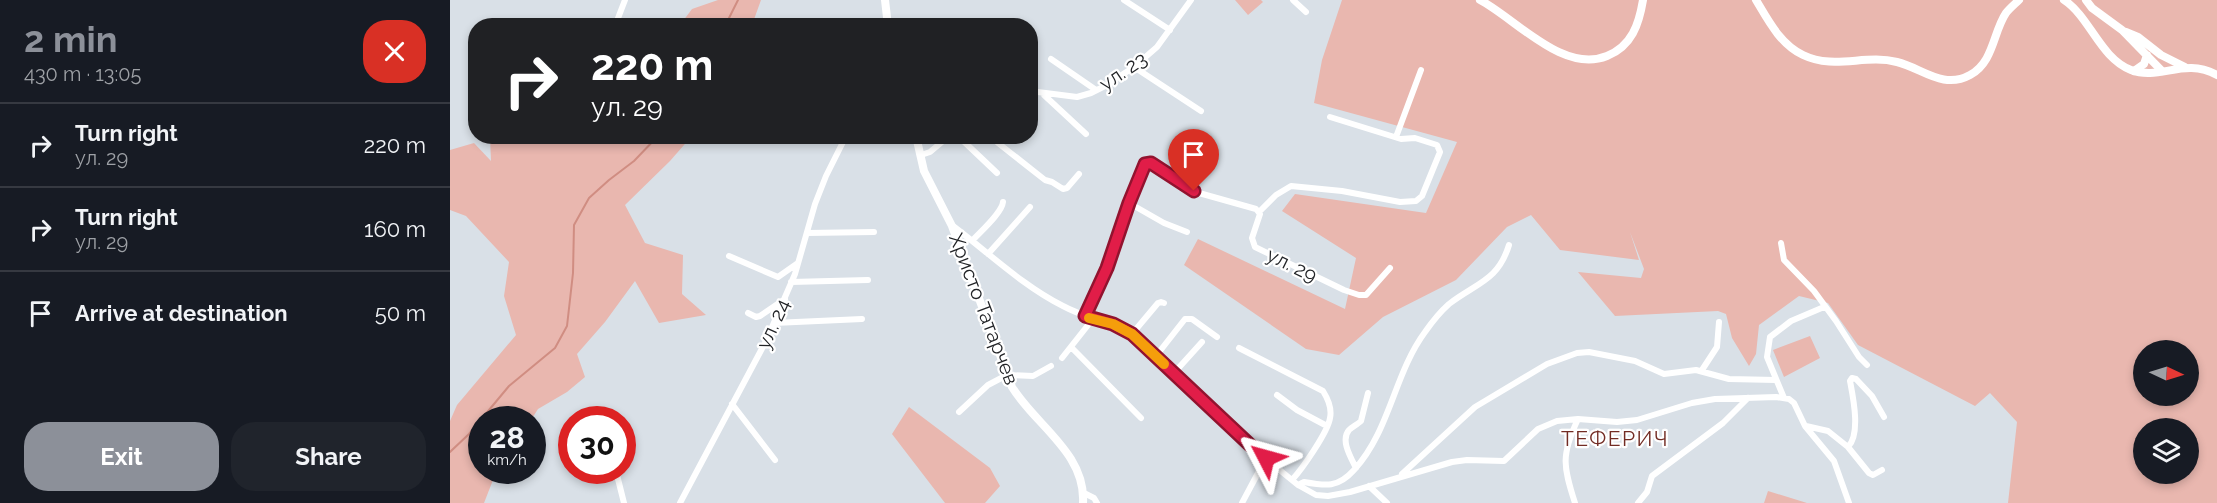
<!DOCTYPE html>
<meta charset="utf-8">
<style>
body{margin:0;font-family:Raleway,sans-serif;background:#20242c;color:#f1f3f6;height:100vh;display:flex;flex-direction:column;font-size:22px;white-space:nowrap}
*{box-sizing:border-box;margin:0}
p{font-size:20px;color:#9ea1a6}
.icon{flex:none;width:33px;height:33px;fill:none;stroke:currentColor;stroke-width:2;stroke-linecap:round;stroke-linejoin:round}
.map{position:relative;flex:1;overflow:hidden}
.side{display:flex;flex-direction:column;background:#171b24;width:450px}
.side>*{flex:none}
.top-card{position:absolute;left:18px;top:18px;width:570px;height:126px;border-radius:24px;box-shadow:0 3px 9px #0003;background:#202124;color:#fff;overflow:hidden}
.needle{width:39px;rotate:94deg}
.controls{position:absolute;left:1683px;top:340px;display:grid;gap:12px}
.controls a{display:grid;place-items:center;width:66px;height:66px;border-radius:50%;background:#171b24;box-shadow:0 3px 9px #0003;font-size:30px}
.speed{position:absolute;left:18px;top:406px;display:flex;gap:12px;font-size:30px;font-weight:700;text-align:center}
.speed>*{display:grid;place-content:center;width:78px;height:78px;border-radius:50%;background:#171b24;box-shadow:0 3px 9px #0003;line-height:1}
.speed small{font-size:15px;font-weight:400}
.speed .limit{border:9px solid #d22;background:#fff;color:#111}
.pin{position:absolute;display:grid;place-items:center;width:51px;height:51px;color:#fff;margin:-62px -26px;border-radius:50% 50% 50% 0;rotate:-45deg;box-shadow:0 0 6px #0007}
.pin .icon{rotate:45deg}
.me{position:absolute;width:66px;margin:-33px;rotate:309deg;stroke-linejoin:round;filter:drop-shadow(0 0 4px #0008)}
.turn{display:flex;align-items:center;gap:21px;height:126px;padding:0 24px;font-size:27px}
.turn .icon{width:78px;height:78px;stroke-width:2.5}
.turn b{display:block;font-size:42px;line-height:51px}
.round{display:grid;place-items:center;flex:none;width:63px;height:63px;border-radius:24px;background:#20242c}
.head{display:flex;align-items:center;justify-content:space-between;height:102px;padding:0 24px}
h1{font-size:36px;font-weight:700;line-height:45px;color:#8c9099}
.button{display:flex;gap:12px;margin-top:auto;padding:12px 24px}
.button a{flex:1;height:69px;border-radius:24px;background:#8c9099;color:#fff;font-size:24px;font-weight:700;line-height:69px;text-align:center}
.button a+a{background:#20242c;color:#f1f3f6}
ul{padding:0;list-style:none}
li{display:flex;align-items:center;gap:18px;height:84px;padding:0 24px;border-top:2px solid #363941}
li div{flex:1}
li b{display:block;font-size:22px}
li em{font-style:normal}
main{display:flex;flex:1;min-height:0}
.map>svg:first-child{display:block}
.green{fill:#e9b7af;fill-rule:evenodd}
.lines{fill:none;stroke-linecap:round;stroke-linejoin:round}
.stream{stroke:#d08d82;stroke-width:2}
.minor{stroke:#fff;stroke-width:6}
.tertiary{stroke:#fff;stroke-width:8}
.secondary{stroke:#fff;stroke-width:8}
.route-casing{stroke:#92132f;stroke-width:15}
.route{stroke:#e11d48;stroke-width:10}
.slow{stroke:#f59e0b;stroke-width:10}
.labels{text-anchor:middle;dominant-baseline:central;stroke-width:4.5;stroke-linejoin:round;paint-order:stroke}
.street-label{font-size:20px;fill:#222427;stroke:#fff}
.neighbourhood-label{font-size:21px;letter-spacing:1.5px;fill:#722c24;stroke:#fff}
</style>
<main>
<section class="side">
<div class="head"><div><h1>2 min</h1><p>430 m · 13:05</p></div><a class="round" style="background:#d93025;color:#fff"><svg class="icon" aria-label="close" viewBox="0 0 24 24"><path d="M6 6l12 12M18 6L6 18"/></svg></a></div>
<ul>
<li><svg class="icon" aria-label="right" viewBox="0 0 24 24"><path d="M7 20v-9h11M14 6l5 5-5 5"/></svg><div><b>Turn right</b><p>ул. 29</p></div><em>220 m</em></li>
<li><svg class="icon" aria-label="right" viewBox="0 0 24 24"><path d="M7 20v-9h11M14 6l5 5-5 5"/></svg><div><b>Turn right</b><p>ул. 29</p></div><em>160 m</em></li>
<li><svg class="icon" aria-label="arrive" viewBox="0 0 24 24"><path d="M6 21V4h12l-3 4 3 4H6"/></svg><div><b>Arrive at destination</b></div><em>50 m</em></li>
</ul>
<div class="button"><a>Exit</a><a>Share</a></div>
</section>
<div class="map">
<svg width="1767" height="503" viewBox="0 0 1767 503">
<rect width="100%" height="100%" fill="#d9e0e7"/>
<path class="green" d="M268,0H311L302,25H230L242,9Z
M785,0H811L813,2L798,15Z
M892,0H1767V503H1558L1567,422L1540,393L1525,406L1408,345L1378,303L1349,296L1309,325L1306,354L1299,366L1282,338L1276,314L1268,311L1165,316L1128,272L1191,278L1194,269L1180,232L1189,260L1110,250L1081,215L1057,227L1006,280L933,317L889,355L856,349L734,265L748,239L895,309L906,258L832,211L845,194L976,213L1007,142L864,103L872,60ZM1694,351H1738V396H1694ZM1694,429H1738V474H1694Z
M40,137H241L220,161L175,205L195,243L233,255L232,294L256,315L209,323L185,281L155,322L127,354L135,377L117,392L88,409L81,420H32V471H49L43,480L34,503H0V421L7,405L66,335L54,296L59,262L16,216L0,210V150L24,143L41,161Z
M1360,336L1370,358L1334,377L1323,350Z
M459,407L540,468L550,486L535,503H495L442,434Z
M1318,491L1357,503H1314Z"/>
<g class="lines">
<path class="stream" d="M275,26L288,0
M0,452L19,434L59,386L105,348L117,326L123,273L124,225L139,198L159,180L184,161L208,136"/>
<path class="minor" d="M674,0L720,30
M843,0L856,12
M165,26L175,0
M601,59L646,90
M684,67L751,111
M580,91L627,97L641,93L655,86L684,67L707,47L741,0
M594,95L636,134
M508,136L547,173
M545,136L548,143L595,180L602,182L613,189L617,188L629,174
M946,137L971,70
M471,155L480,152L499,136
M679,203L714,223L737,232
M809,212L826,195L841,186L892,191L950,202L966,201L972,196L990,152L987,145L965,138L951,139L880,117
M503,226C539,253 573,286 613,306C635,318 660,322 682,334L799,445L848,485L866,495L878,496L900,492L1002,462L1017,460L1054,461L1088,429L1107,421L1128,419L1167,422L1187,420L1242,403L1265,399L1326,397L1339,399L1344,403L1355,426L1384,461L1399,503
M357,233L424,232
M522,241C530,232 552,213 553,202
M1331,243L1334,260L1364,291L1386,321L1409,357L1417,365
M538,254L580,207
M279,256L328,277L348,263
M341,282L418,280
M298,313L306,317L310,316L335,299
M635,316C643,301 650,286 656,270C664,249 684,174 698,163L749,193L806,209L810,214L802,238L805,247L894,290L909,295H916L940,268
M324,323L412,319
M682,334L708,303L711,302L714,303
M621,347L691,418
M789,348L873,391C878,399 882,409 880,418C878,432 852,469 842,480
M706,356L735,319H742L767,337
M612,358L642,320
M1252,370L1267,347L1269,322
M724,373L752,342
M827,395L847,410L877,426
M1334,398L1317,357L1320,337L1341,321L1374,307
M282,404L325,460
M509,412L538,385L557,375L583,376L601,366
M1356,426L1378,431L1398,447C1411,434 1403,397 1400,381L1402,378L1406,379L1422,396L1434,417
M1398,447L1419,473L1423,475L1432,470
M906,468C901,458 890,440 899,430C902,427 908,424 911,421L918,393
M166,471L174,503
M952,474L1025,407L1097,364L1127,353L1139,352L1185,361L1214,374L1246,370L1279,379L1326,380
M848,485L854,482C876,486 888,488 904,470C940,431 944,374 975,332C982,322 990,312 999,304C1026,283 1048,281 1059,245
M919,486L937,503
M634,493L644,498L647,503
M230,503L316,341L345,274L365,204L376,176L396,136
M792,503L816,458
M1125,503C1113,466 1111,455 1128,419
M1188,503L1197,492L1202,476L1273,423L1298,398"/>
<path class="tertiary" d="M1636,0L1642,8L1672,30L1712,71
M1676,32L1688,37L1711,55L1735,67
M1684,71L1694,64L1697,55"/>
<path class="secondary" d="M435,0L438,26
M1030,0C1066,19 1113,74 1157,56C1182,46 1189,24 1193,0
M1306,0C1318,20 1330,44 1353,55C1384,70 1415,54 1447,62C1472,68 1493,90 1520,75C1544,62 1543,32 1556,13C1560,8 1565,4 1569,0
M1614,0C1640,17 1650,58 1681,70C1710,81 1734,57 1767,75
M466,136L474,171L502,226L562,387C585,425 636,453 633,503"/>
</g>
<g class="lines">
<g class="route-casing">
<path id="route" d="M744,191L701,163L695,164L679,203L657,268L635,316L663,324L682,334L800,445L816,458"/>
</g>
<use href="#route" class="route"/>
<path class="slow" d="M639,318L663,324L682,334L714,364"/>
</g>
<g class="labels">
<g class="street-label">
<text transform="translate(673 71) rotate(-34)">ул. 23</text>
<text transform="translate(842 265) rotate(26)">ул. 29</text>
<text transform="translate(534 309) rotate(69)">Христо Татарчев</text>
<text transform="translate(323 324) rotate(-65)">ул. 24</text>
</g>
<g class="neighbourhood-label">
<text x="1165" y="438">ТЕФЕРИЧ</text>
</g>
</g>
</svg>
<div class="controls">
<a><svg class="needle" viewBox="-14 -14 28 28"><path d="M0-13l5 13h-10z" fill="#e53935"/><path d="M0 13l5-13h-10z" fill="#9ea1a6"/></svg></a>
<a><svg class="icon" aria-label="layers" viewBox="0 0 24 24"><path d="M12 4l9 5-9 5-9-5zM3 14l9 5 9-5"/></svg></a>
</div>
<div class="speed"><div>28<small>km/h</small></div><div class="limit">30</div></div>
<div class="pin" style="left:744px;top:191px;background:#d93025"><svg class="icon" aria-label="arrive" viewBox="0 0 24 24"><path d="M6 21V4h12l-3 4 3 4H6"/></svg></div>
<svg class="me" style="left:816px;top:458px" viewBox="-20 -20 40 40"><path d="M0-17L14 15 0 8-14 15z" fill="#e11d48" stroke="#fff" stroke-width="4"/></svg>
<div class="top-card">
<div class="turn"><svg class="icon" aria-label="right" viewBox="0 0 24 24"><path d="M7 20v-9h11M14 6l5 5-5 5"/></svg><div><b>220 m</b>ул. 29</div></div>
</div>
</div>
</main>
